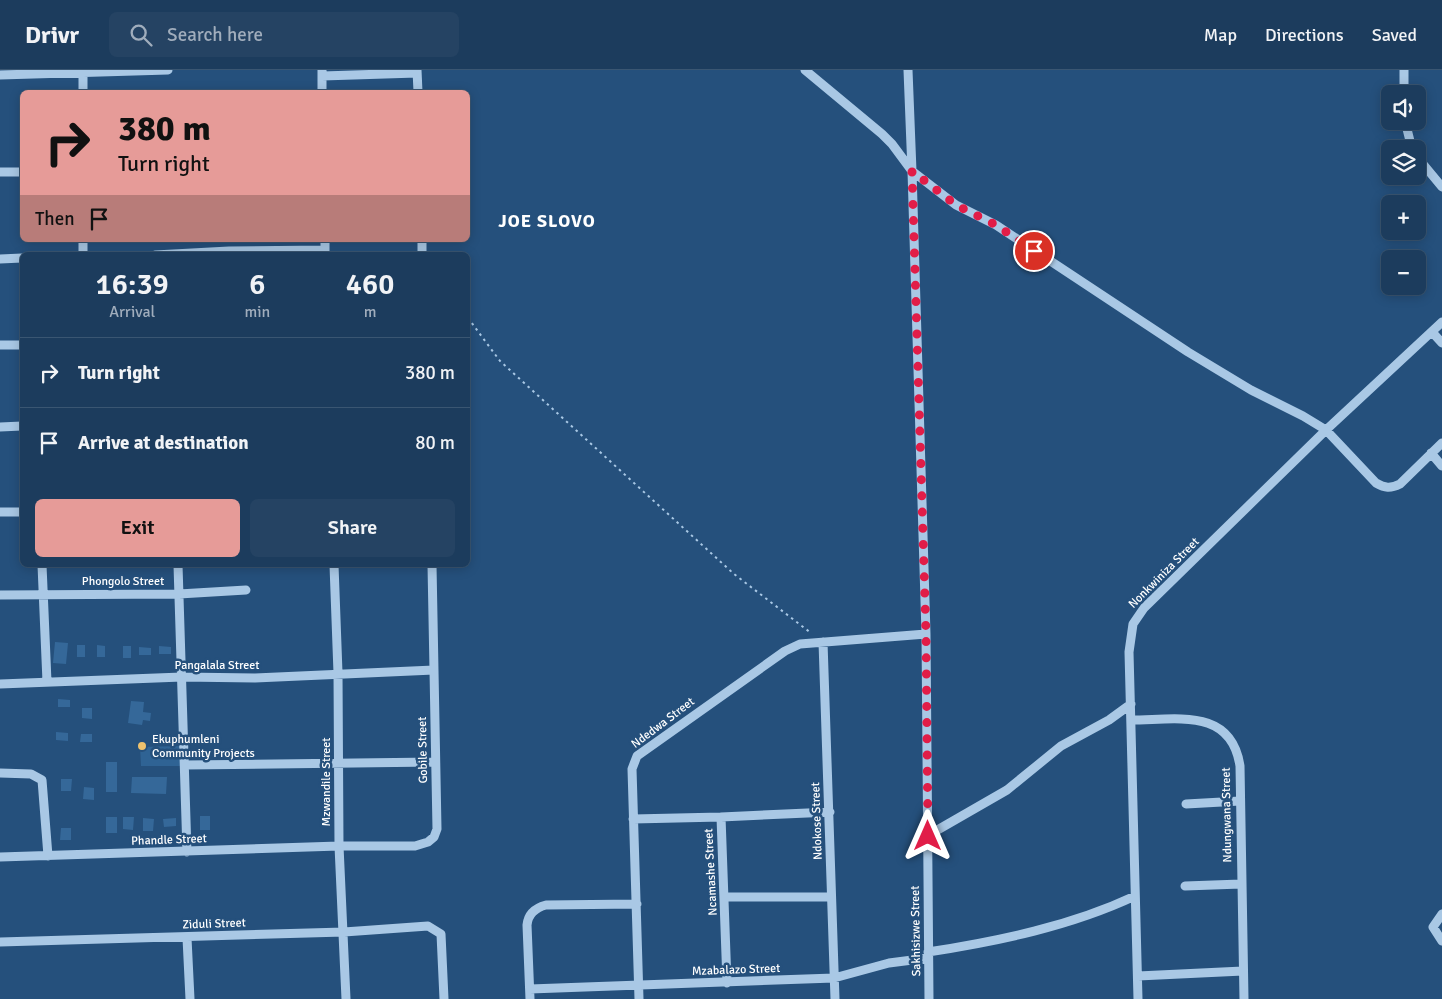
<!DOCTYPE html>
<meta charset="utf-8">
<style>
body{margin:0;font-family:Signika,sans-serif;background:#254363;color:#f1f3f6;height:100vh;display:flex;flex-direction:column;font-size:19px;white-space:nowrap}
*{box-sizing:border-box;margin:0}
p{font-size:16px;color:#a0adbc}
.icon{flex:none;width:28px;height:28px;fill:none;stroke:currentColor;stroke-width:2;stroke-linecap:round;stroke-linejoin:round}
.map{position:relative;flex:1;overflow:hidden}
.panel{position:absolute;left:20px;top:182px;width:450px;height:315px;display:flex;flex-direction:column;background:#1c3c5d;border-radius:8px;box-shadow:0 2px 12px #0003,0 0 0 1px #3a5672}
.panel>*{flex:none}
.hud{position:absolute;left:20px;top:20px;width:450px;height:152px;border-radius:8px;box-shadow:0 2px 12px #0003,0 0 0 1px #3a5672;background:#e69b98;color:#111;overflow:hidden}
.tools{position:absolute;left:1381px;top:15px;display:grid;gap:10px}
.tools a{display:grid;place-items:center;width:45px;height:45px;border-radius:8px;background:#1c3c5d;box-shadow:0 2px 12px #0003,0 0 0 1px #3a5672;font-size:25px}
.pin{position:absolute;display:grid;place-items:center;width:42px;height:42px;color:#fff;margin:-21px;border:2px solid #fff;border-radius:50%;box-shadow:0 1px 5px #0007}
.me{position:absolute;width:55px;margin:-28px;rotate:0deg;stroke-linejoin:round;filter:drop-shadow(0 0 4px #0008)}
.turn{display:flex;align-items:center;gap:18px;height:105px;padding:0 15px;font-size:22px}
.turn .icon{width:65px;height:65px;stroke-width:2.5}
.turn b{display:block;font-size:35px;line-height:42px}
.then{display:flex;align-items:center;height:48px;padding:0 15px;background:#0003;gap:10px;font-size:19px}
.eta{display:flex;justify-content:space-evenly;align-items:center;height:85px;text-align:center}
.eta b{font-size:30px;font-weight:600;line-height:35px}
.button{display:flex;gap:10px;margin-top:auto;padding:10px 15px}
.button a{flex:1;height:58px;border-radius:8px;background:#e69b98;color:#111;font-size:20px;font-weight:600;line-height:58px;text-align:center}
.button a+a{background:#254363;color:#f1f3f6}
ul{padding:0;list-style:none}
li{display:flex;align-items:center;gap:15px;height:70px;padding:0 15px;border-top:1px solid #3a5672}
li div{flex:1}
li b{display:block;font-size:19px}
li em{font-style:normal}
header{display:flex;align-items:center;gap:30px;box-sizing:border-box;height:70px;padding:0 25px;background:#1c3c5d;border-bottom:1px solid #3a5672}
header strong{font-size:24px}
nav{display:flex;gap:28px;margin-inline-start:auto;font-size:18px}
.search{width:350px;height:45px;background:#254363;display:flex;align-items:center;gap:12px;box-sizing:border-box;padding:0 18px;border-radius:8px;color:#a0adbc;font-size:19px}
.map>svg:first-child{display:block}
.green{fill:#2f6394}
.building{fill:#356899}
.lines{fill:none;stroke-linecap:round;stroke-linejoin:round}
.path{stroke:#a9c8e5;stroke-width:2;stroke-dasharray:2.5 4;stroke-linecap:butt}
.minor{stroke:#a9c8e5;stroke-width:9}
.route{stroke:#e11d48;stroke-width:9;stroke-dasharray:0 16.2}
.poi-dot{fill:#eec26e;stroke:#25507c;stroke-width:2}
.labels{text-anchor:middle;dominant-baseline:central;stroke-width:5;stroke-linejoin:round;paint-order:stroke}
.street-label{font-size:12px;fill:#fff;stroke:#25507c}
.poi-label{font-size:12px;fill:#fff;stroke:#25507c;text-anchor:start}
.district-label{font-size:18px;font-weight:bold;letter-spacing:1px;fill:#fff;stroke:#25507c}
</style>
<header>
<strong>Drivr</strong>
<div class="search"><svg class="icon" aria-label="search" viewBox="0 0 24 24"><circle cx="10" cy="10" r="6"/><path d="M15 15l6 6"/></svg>Search here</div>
<nav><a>Map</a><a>Directions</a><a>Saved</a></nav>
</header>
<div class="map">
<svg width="1442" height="929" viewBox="0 0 1442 929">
<rect width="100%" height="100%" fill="#25507c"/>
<path class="green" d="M181,676V696H141L140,677Z"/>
<path class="building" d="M55,572L68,573L66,594L53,593Z
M77,575H85V587H77Z
M97,575L105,576V587H97Z
M123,576H131V588H123Z
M159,576L171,577V584H159Z
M139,577L151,578V585H139Z
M58,629L70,630V637H58Z
M131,631L144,632L143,642L151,643L150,651L143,650L142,655L128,653Z
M82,638H92V649L82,648Z
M56,662L68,663V671L56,670Z
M81,664H92V672H80Z
M106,692H117V722H106Z
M132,707H167L166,724L131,723Z
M61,709H72L71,721H61Z
M84,717L94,718V730L83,729Z
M200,746H210V760H200Z
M106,747H117V763H106Z
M123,747H134L133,760L123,759Z
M143,748L154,749L153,761H143Z
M176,748V756L164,757L163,749Z
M61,758H71V770H60Z"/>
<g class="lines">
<path class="path" d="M468,248L500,291L734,504L811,563"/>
<path class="minor" d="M322,0V22
M417,0L418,22
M805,0L882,64L892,74L912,101L926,564L929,929
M908,0L912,101L956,135L996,155L1188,282L1251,320L1303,346L1326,360L1376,413C1385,418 1390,419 1400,414L1442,373
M1404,0V24
M0,5L168,0
M322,6L417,3
M83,22V3
M1405,51L1412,79
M1418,88L1442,117
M0,102H22
M83,170V185
M325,170V185
M422,170V185
M155,185L229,181L325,180
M0,189L22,188
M1432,262L1442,273
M0,275H22
M0,357L22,356
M1431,383L1442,396
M0,442H22
M42,495L47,612
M178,495L187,782
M334,495L338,603L339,776L346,929
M0,525L179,524L246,520
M823,572L835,929
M0,614L182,607L255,608L434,600
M1131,650C1176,650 1231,637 1240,696L1244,929
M185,695L435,692
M0,703L31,704L42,710L48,786
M1186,734L1240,731
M721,747L830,742
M633,749L721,747L727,913
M927,766L1007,720L1061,676L1109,650L1131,634
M0,787L339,776H415L428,772L434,767L437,759L432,495
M1185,816L1241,814
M725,827H831
M1442,844L1433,857L1442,871
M187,868L190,929
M0,872L344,862L428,856L441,864L444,929
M928,882C999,871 1071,856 1135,826
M1138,906L1243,901
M530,919L834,908L889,893L928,888
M530,929L527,855C528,844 535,838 546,835L637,834
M639,929L632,699L637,686L785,581L800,574L926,564
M1138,929L1129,582L1133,554L1144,538L1326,360L1442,252"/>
</g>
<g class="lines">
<path class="route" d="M928,766L926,564L912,101L956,135L996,155L1034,181"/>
</g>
<circle class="poi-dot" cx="142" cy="676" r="5"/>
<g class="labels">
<g class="street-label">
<text transform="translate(1164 503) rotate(-45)">Nonkwiniza Street</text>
<text x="123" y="511">Phongolo Street</text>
<text x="217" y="595">Pangalala Street</text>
<text transform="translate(663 653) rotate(-37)">Ndedwa Street</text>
<text transform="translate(423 680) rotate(-91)">Gobile Street</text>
<text transform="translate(326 712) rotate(-90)">Mzwandile Street</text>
<text transform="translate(1227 745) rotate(-91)">Ndungwana Street</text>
<text transform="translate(817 751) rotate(-92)">Ndokose Street</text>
<text transform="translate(169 770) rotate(-2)">Phandle Street</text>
<text transform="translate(711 802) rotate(-93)">Ncamashe Street</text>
<text transform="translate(214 854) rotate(-2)">Ziduli Street</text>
<text transform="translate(916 861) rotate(-91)">Sakhisizwe Street</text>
<text transform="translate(736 900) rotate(-2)">Mzabalazo Street</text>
</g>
<g class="poi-label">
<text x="152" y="669">Ekuphumleni<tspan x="152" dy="14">Community Projects</tspan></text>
</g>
<g class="district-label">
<text x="547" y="151">JOE SLOVO</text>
</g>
</g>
</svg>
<div class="tools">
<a><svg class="icon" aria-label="sound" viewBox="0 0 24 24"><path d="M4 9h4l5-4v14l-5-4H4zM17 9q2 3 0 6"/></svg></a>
<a><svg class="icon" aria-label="layers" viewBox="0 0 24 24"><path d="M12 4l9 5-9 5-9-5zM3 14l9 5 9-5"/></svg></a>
<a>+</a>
<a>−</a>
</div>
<div class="pin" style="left:1034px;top:181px;background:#d93025"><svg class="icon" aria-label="arrive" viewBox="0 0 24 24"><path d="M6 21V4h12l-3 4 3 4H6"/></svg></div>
<svg class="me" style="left:928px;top:766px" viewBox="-20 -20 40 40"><path d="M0-17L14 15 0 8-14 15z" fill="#e11d48" stroke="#fff" stroke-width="4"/></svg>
<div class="hud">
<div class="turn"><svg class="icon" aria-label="right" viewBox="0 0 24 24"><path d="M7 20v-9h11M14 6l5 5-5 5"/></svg><div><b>380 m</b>Turn right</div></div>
<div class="then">Then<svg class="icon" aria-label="arrive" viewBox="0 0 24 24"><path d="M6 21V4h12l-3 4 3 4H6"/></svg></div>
</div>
<section class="panel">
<div class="eta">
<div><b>16:39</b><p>Arrival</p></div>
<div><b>6</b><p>min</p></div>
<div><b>460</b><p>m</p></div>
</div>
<ul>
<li><svg class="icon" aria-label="right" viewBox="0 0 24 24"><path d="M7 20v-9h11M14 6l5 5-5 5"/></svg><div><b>Turn right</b></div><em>380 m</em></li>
<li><svg class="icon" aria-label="arrive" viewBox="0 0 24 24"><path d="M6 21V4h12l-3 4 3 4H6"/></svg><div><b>Arrive at destination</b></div><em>80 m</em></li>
</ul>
<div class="button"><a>Exit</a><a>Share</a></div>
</section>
</div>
